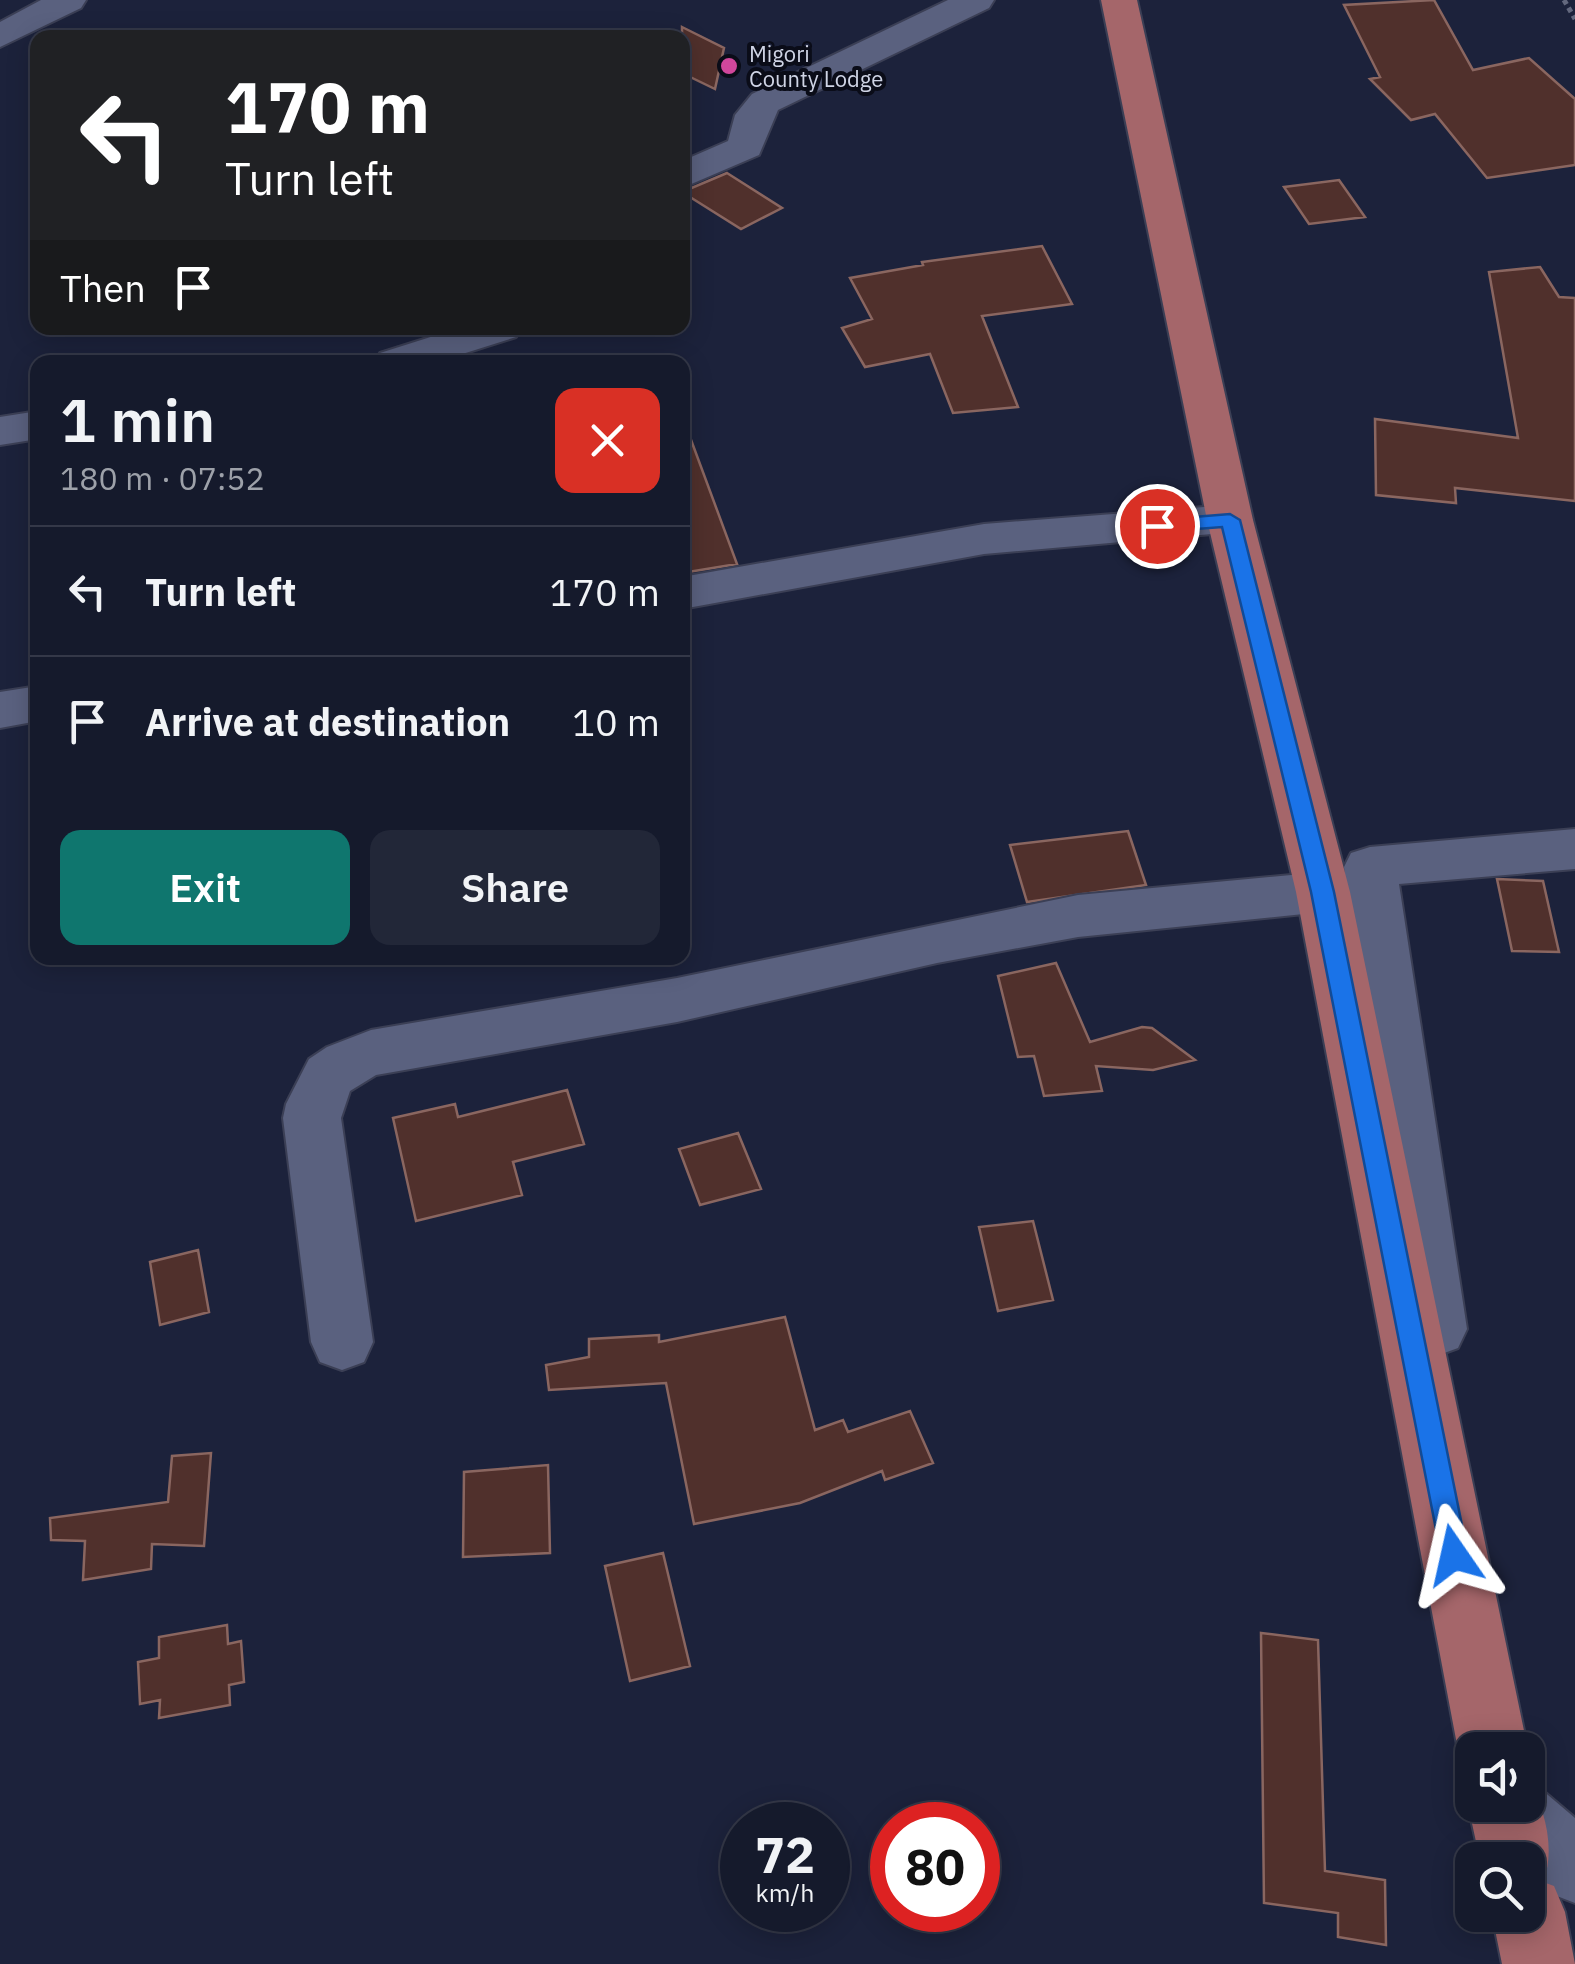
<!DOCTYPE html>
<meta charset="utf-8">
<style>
body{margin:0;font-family:"IBM Plex Sans",sans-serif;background:#222738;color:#f1f3f6;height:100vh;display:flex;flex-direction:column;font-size:38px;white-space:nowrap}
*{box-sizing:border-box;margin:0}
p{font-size:32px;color:#9da1a9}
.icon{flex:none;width:55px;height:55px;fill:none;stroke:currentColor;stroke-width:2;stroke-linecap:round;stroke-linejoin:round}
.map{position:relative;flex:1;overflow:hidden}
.details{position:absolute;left:30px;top:355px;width:660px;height:610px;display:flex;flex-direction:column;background:#151a2c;border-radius:20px;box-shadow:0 5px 25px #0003,0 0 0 2px #343848}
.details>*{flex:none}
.banner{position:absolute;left:30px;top:30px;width:660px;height:305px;border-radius:20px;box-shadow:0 5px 25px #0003,0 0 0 2px #343848;background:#202124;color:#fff;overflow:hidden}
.tools{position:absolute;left:1455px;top:1732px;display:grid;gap:20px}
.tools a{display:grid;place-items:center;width:90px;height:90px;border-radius:20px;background:#151a2c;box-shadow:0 5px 25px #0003,0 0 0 2px #343848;font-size:50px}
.speed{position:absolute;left:720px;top:1802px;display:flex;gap:20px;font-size:50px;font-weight:700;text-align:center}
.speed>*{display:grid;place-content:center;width:130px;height:130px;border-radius:50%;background:#151a2c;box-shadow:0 5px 25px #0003,0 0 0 2px #343848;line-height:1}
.speed small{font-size:25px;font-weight:400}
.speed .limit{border:15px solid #d22;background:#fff;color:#111}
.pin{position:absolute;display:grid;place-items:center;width:85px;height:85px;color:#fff;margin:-42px;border:5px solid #fff;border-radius:50%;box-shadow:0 2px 10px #0007}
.me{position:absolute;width:110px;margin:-55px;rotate:349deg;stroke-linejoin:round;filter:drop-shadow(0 0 8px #0008)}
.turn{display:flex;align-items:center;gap:35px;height:210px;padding:0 30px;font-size:45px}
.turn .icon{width:130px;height:130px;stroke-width:2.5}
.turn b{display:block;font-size:70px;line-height:85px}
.then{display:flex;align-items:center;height:95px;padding:0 30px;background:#0003;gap:20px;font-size:38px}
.round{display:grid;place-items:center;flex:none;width:105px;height:105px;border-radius:20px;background:#222738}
.overview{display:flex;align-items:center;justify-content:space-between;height:170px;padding:0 30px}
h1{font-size:60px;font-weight:600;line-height:75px}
.action{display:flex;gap:20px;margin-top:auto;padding:20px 30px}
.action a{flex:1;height:115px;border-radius:20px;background:#0f766e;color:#fff;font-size:40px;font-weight:600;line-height:115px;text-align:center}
.action a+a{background:#222738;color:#f1f3f6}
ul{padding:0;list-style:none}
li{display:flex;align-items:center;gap:30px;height:130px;padding:0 30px;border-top:2px solid #343848}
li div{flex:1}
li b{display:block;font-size:38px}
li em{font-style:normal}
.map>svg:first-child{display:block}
.building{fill:#50302c;stroke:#8a6660;stroke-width:2.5}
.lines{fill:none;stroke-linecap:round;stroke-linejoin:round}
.minor-casing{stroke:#3b3f55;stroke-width:4}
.trunk-casing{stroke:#3b3f55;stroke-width:4}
.path{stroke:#63687e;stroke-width:5;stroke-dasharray:5 4;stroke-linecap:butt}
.minor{fill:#5a617f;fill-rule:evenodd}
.trunk{fill:#a5666a;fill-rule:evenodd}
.route{fill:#1a73e8;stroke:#114b97;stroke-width:2.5}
.hotel-dot{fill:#d1479c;stroke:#0a0c18;stroke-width:4}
.labels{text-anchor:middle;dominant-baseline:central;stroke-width:8;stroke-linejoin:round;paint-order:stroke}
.far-poi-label{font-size:22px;fill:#cfd4e5;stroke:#0a0c18;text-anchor:start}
</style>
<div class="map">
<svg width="1575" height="1964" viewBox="0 0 1575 1964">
<rect width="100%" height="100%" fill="#1c223b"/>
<path class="building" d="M1434,0L1473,70L1529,58L1575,99V165L1487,178L1435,114L1411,120L1370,79L1380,77L1344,5Z
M682,27L724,48L715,89L682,73Z
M727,173L782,208L741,229L682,192Z
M1339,180L1365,217L1309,224L1284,187Z
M1042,246L1072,304L982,316L1018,407L953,413L930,354L865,367L842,328L872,319L850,278L923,265L922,262Z
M1540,267L1559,297L1575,298V501L1455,488L1456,503L1376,495L1375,419L1518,438L1489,272Z
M687,429L737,564L682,573V430Z
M1128,831L1146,885L1027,902L1010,845Z
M1497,879L1543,881L1559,952L1512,951Z
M1056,963L1090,1042L1142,1027L1152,1028L1195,1060L1153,1070L1096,1066L1102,1091L1044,1096L1034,1056L1018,1057L998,976Z
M567,1090L584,1144L513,1162L522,1195L416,1221L393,1118L455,1104L458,1117Z
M738,1133L761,1189L700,1205L679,1149Z
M1033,1221L1053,1300L998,1311L979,1227Z
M198,1250L209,1312L160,1325L150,1262Z
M785,1317L815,1430L843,1420L848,1432L910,1411L933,1463L885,1480L882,1471L800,1503L694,1524L666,1383L549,1390L546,1365L589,1357V1339L659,1335V1342Z
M211,1453L204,1546L152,1544L151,1569L83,1580L85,1541L51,1540L50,1518L168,1502L172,1456Z
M548,1465L550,1553L463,1557L464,1472Z
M663,1553L690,1666L630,1681L605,1566Z
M227,1625L228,1644L241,1641L244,1682L229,1685L230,1705L159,1718L160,1700L140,1704L138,1662L159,1658V1637Z
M1261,1633L1318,1640L1325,1871L1385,1880L1386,1945L1338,1937V1913L1264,1903Z"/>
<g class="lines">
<g class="minor-casing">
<path id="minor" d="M41,0H86L81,8L0,47V22Z
M948,0H994L989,8L778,110L759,155L682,188V161L728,141L735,115L752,94Z
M459,328H522L516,337L437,362H374L380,353Z
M38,411V439L0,445V417Z
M1230,505L1246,509L1253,520L1246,531L984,554L682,609V577L984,524Z
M38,686V721L0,728V692Z
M1575,829V869L1399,884L1467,1329L1458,1348L1436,1356L1414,1348L1405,1329L1347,896L1342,906L1323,912L1078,937L937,963L677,1022L376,1075L350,1091L341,1118L373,1342L364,1362L342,1370L320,1362L311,1342L283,1118L286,1104L309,1059L327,1047L371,1030L677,978L1078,895L1323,872L1342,878L1346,886L1344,867L1351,853L1370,847Z
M1528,1778L1575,1818V1903L1549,1893L1528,1872V1860H1514L1482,1830L1471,1805H1528Z"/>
</g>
<g class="trunk-casing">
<path id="trunk" d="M1101,0H1137L1253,520L1350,892L1528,1750H1472V1777L1458,1750L1296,892L1207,520Z
M1528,1779C1545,1808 1556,1850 1543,1882L1554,1886L1565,1912L1575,1964H1502L1492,1915H1528V1860H1480L1468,1805L1472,1795V1805H1528Z"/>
</g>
<path class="path" d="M1564,0L1575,19"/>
<use href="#minor" class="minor"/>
<use href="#trunk" class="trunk"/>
</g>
<path class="route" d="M1230,514L1240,520L1334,892L1468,1555L1464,1564L1454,1568L1445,1564L1441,1555L1311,892L1222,527L1157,532L1147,526L1157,520Z"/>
<circle class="hotel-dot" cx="729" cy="66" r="10"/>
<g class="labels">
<g class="far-poi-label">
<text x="749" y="53">Migori<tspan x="749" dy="25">County Lodge</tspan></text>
</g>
</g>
</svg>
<div class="tools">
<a><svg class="icon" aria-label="sound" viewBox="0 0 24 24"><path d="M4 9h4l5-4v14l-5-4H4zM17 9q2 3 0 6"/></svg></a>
<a><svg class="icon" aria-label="search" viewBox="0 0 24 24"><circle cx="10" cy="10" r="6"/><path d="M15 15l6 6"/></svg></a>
</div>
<div class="speed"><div>72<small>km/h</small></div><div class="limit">80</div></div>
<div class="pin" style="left:1157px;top:526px;background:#d93025"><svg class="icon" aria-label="arrive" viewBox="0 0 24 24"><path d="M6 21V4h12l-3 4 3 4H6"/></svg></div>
<svg class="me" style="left:1454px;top:1555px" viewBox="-20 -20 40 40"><path d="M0-17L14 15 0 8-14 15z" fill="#1a73e8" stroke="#fff" stroke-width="4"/></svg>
<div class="banner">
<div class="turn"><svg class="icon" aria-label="left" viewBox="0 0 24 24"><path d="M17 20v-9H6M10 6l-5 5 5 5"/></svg><div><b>170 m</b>Turn left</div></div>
<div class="then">Then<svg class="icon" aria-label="arrive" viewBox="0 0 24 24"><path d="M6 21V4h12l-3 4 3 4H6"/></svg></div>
</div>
<section class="details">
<div class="overview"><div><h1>1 min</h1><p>180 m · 07:52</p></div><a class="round" style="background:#d93025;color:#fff"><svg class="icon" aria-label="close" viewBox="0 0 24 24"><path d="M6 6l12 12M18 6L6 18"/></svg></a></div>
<ul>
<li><svg class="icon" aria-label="left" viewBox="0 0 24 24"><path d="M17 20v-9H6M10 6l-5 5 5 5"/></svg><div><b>Turn left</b></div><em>170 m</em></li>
<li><svg class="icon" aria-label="arrive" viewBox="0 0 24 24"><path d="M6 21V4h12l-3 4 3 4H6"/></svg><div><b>Arrive at destination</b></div><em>10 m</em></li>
</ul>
<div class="action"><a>Exit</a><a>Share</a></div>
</section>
</div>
